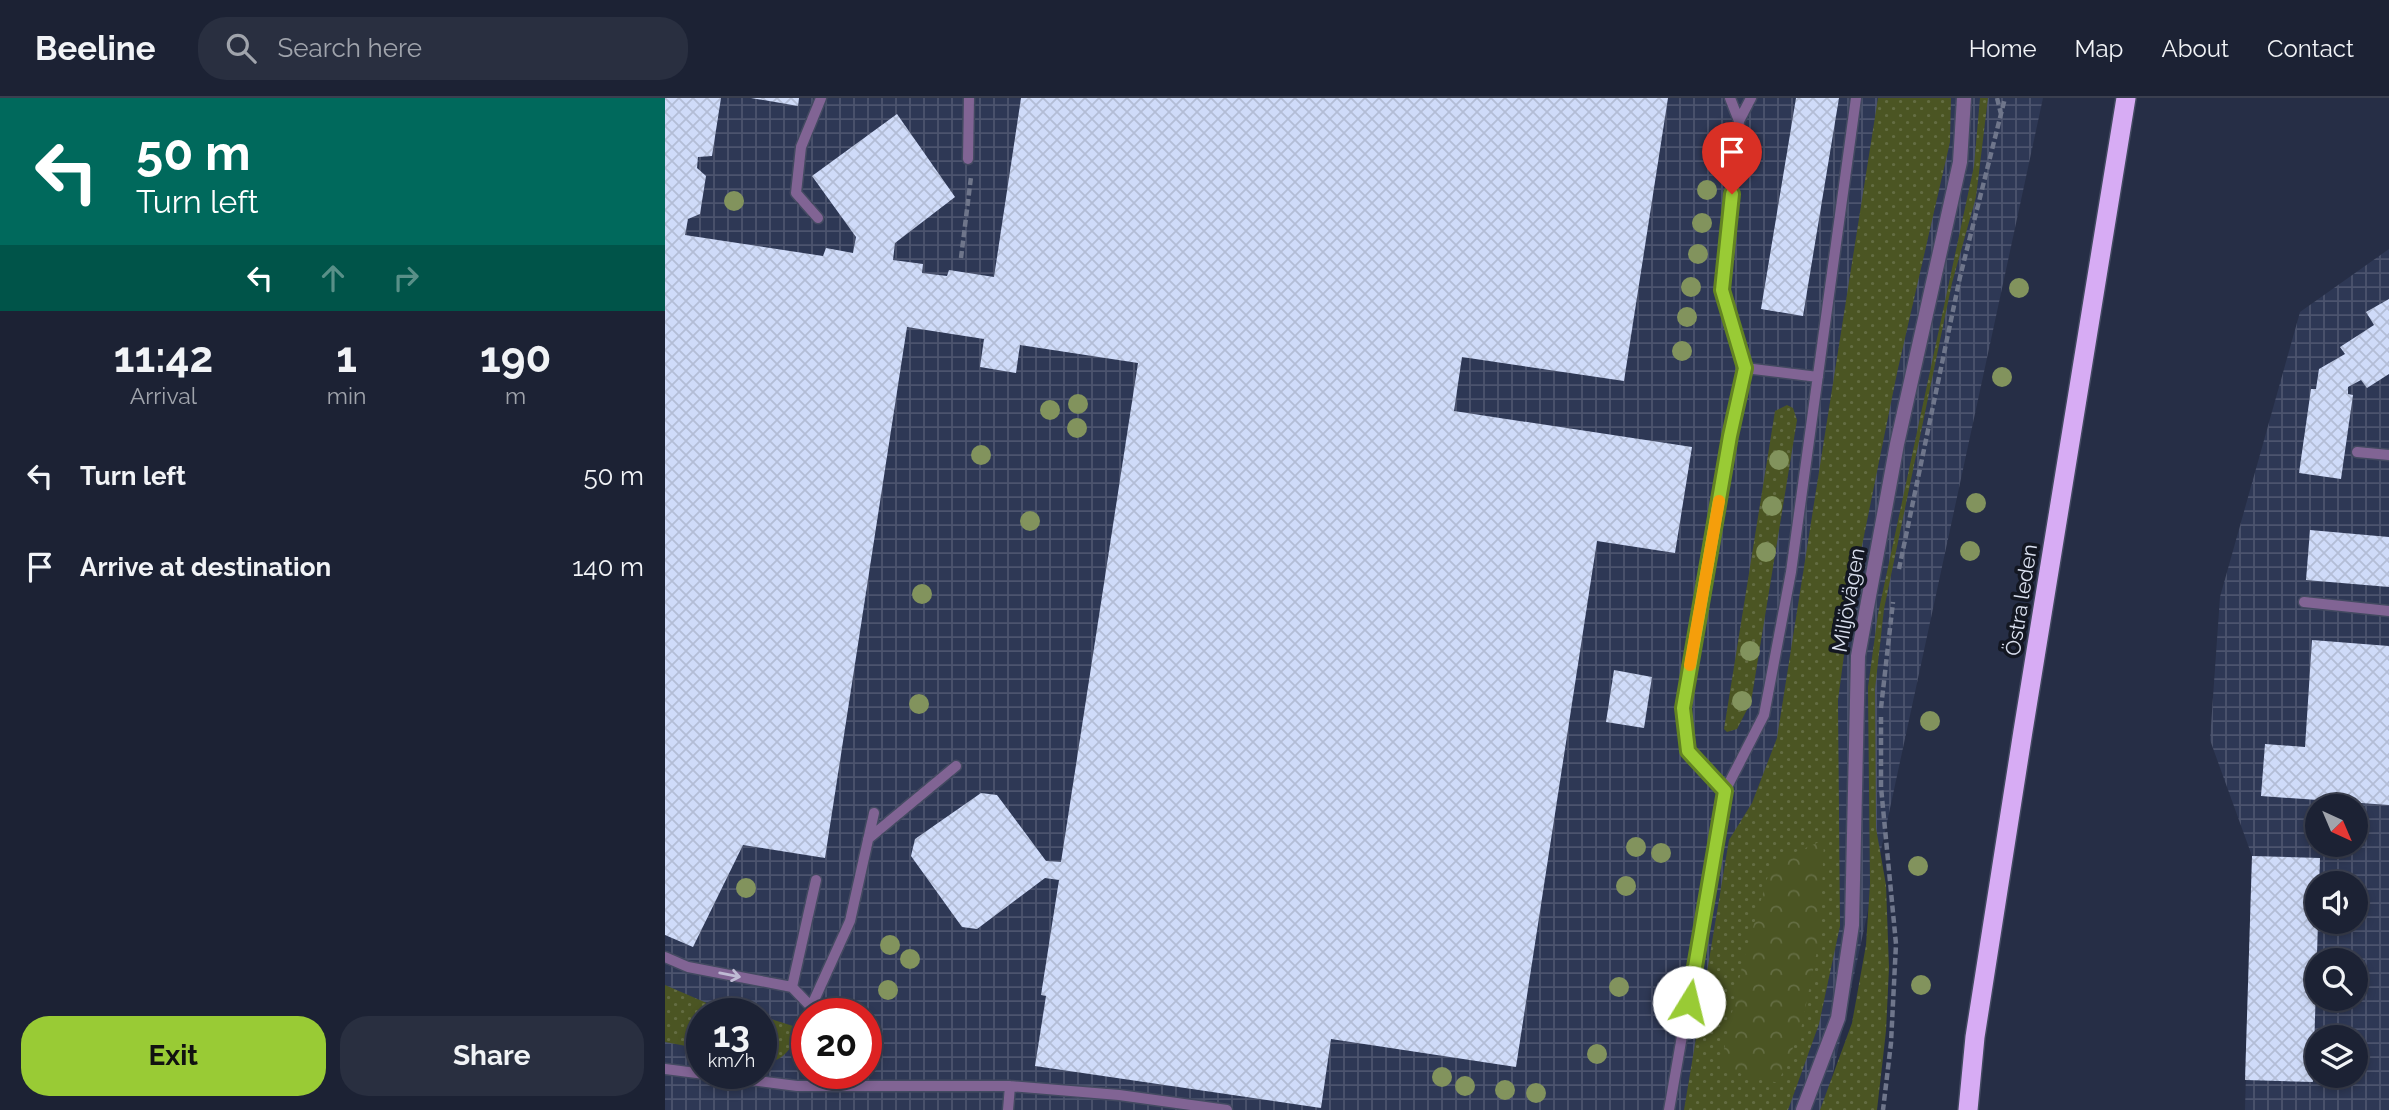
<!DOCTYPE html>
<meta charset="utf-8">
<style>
body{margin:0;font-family:Raleway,sans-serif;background:#292f40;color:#f1f3f6;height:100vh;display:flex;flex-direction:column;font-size:26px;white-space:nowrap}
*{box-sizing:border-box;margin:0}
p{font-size:23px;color:#a0a4ac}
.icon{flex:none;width:38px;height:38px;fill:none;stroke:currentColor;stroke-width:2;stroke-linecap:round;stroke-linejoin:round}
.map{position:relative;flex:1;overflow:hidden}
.details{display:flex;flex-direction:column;background:#1c2234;width:665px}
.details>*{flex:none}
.guide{background:#00695c;color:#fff;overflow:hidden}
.needle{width:46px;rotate:136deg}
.controls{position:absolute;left:1640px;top:696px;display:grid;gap:14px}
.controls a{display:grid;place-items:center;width:63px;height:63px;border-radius:50%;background:#1c2234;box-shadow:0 4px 10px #0003,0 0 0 2px #3a3f4f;font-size:35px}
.speed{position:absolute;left:21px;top:900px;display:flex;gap:14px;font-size:35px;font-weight:700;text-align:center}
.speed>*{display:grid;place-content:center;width:91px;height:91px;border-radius:50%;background:#1c2234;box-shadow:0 4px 10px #0003,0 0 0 2px #3a3f4f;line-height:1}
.speed small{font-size:18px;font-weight:400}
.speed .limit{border:10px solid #d22;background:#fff;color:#111}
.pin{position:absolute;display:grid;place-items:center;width:60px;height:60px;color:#fff;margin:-72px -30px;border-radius:50% 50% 50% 0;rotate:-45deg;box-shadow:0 0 7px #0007}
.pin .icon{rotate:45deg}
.me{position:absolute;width:77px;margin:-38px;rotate:9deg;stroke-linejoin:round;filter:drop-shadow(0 0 5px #0008)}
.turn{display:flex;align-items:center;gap:24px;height:147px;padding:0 21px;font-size:32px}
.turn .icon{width:91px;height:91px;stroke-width:2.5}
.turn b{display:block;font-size:49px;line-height:60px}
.lanes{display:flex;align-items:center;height:66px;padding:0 21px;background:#0003;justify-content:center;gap:35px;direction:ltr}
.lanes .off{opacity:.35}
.eta{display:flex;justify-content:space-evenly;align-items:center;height:119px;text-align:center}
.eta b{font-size:42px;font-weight:700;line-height:49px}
.cta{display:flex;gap:14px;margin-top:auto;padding:14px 21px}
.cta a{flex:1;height:80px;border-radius:28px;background:#99cb35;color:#111;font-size:28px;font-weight:700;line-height:80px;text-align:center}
.cta a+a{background:#292f40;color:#f1f3f6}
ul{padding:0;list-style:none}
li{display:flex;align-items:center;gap:21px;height:91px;padding:0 21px}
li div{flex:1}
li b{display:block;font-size:26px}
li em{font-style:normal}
header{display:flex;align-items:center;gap:42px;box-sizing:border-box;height:98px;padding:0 35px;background:#1c2234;border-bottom:2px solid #3a3f4f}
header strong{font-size:33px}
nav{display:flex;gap:38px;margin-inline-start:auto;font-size:24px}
.search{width:490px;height:63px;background:#292f40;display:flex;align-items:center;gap:18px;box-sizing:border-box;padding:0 24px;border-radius:28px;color:#a0a4ac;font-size:26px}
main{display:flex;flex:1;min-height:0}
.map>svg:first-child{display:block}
.industrial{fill:url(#industrial-grid);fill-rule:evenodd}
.grass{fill:url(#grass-dots)}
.forest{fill:url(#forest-crowns)}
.building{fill:url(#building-cross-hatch)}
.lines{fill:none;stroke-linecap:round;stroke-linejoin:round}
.service-casing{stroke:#434a61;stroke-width:13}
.minor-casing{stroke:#434a61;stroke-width:17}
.trunk-casing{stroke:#434a61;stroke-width:22}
.path{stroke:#6f768b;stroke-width:4.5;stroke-dasharray:7 3.5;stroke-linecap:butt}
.service{stroke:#816494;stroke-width:10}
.minor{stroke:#816494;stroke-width:14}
.trunk{stroke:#d7acf4;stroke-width:19}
.tree{fill:#82935d}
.oneway{stroke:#bfbbd4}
.route-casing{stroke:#638422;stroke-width:18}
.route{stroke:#99cb35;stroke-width:12}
.slow{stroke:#f59e0b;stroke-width:12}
.labels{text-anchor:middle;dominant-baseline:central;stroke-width:7;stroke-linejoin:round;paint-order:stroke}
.street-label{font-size:21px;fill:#dae0ef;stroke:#131722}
</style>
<header>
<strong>Beeline</strong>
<div class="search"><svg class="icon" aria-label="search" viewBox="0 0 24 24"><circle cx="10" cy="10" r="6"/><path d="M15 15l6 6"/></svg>Search here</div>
<nav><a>Home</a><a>Map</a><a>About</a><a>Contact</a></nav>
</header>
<main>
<section class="details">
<div class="guide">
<div class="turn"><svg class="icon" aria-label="left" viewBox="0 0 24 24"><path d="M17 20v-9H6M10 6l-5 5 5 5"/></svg><div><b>50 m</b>Turn left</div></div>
<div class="lanes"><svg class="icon" aria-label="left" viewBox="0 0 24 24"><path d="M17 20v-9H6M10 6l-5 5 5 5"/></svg><svg class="icon off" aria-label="ahead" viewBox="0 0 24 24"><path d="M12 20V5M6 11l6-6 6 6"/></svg><svg class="icon off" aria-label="right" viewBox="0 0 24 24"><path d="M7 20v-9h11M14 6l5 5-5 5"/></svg></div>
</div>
<div class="eta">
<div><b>11:42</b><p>Arrival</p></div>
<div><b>1</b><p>min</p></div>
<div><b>190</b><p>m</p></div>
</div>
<ul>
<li><svg class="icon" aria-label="left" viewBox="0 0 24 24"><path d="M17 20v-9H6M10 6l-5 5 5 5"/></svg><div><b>Turn left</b></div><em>50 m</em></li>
<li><svg class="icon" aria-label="arrive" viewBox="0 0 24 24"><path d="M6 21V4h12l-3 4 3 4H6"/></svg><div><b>Arrive at destination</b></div><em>140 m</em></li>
</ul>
<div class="cta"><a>Exit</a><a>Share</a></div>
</section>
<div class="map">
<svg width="1724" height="1012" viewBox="0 0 1724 1012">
<defs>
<pattern id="industrial-grid" width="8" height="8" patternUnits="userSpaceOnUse" patternTransform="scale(1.75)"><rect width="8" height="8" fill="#2e3855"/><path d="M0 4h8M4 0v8" fill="none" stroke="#4c546e"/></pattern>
<pattern id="grass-dots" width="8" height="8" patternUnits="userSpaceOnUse" patternTransform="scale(1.75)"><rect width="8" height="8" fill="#4b5523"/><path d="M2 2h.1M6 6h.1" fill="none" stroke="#646d43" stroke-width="1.8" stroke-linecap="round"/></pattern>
<pattern id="forest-crowns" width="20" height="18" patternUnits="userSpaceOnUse" patternTransform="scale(1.75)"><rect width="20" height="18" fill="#4b5523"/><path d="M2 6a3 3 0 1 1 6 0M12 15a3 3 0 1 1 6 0" fill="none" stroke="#646d43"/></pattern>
<pattern id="building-cross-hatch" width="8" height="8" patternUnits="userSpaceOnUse" patternTransform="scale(1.75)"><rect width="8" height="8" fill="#cfdbf9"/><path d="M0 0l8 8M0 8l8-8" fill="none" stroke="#b3bdd6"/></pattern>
</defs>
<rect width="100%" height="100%" fill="#262e46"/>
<path class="industrial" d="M0,0H1378L1160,1012H0ZM37,915H96V975H37ZM142,915H201V975H142Z
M1724,151V1012H1580L1587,758L1545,642L1555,499L1635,214ZM1652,709H1690V747H1652ZM1652,786H1690V824H1652ZM1652,863H1690V901H1652ZM1652,940H1690V978H1652Z"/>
<path class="grass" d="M1213,0H1286L1285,44L1232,275L1187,497L1173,602L1175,828L1154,926L1123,1012H1019L1064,742L1087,705L1112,640Z
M1315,0H1323L1311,99L1287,185L1219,511L1210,591L1211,730L1221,787L1224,870L1221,933L1212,1012H1155L1187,925L1201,847L1205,786L1203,589L1213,516L1309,68Z
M1122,307L1128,310L1132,322L1086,604L1072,631L1062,634L1059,631L1110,313Z
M0,887L44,906L85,915H37V951L0,944Z
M96,918L128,928L133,938C125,952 115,967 96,963Z"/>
<path class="forest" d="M1159,742L1155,838L1136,931L1113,985L1055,970L1078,864L1107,764Z"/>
<path class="building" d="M0,0H56L47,58L33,59L32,70L41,78L35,116L23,121L20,137L158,158L161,150L188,155L191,139L147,78L232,16L290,99L230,145L228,162L258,166L257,175L282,178L284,172L329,179L356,0H1003L959,283L797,259L789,313L1027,349L1010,455L932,443L851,969L666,941L656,1010L370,968L381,898L376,897L394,782L380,780L312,831L297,829L246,758L250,741L316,695L332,697L381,763L396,764L473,265L355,247L351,275L315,269L319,241L242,229L160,760L78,747L28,849L0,837Z
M86,0H134L133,8Z
M1131,0H1174L1138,218L1096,211Z
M1724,201V276L1702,290L1696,282L1683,289V296L1688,297L1676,381L1634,375L1646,291H1651L1654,271L1680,256L1675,249L1709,227L1701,214Z
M1645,432L1724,439V489L1641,482Z
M1647,542L1724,548V707L1596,698L1600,646L1640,649Z
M949,572L987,579L979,630L941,624Z
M1587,758L1655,760L1648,984L1580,982Z"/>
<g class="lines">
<g class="service-casing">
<path id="service" d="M1065,0L1074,23
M303,61L304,0
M153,120L131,95L136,49L156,0
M1080,270L1153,279
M1692,354L1724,357
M1639,504L1724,513
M1060,693L1023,653L1018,610L1065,338L1080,270L1057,192L1074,23L1086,0
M203,741L291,668
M0,859L23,869L127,889L152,915
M127,889L151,782
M146,909L185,823L209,715
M0,971L132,988H345L454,997L562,1012
M343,1012L345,988
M1004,1012L1060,693L1099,617L1126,474L1191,0"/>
</g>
<g class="minor-casing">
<path id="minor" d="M1138,1012L1173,920L1187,827L1193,558L1232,346L1295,64L1299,0"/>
</g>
<g class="trunk-casing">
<path id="trunk" d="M1303,1012L1310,939L1358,633L1461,0"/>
</g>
<path class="path" d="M1332,0L1336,16
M296,160L306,79
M1234,471L1295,179L1340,0
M1216,610L1228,504
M1216,619V689L1231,846L1226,945L1218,1012"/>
<use href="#service" class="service"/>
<use href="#minor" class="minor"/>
<use href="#trunk" class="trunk"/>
</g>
<g class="tree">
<circle cx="1042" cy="92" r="10"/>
<circle cx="69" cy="103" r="10"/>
<circle cx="1037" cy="125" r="10"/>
<circle cx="1033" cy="156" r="10"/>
<circle cx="1026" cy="189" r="10"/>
<circle cx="1354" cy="190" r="10"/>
<circle cx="1022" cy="219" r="10"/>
<circle cx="1017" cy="253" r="10"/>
<circle cx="1337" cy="279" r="10"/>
<circle cx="413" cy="306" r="10"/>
<circle cx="385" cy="312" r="10"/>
<circle cx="412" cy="330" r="10"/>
<circle cx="316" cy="357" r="10"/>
<circle cx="1114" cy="362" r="10"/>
<circle cx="1311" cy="405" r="10"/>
<circle cx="1107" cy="408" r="10"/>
<circle cx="365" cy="423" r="10"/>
<circle cx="1305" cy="453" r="10"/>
<circle cx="1101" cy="454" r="10"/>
<circle cx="257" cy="496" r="10"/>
<circle cx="1085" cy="553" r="10"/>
<circle cx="1077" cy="603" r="10"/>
<circle cx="254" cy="606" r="10"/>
<circle cx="1265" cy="623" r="10"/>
<circle cx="971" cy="749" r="10"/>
<circle cx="996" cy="755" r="10"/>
<circle cx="1253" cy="768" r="10"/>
<circle cx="961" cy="788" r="10"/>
<circle cx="81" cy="790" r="10"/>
<circle cx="225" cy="847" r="10"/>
<circle cx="245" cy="861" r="10"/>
<circle cx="1256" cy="887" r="10"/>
<circle cx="954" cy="889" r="10"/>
<circle cx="223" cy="892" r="10"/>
<circle cx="932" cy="956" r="10"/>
<circle cx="777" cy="979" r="10"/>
<circle cx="800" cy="988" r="10"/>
<circle cx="840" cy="992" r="10"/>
<circle cx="871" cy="995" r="10"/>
</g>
<defs><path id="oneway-shaft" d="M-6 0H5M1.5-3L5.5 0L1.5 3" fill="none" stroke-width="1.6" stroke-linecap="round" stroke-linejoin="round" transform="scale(1.75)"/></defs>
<use class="oneway" href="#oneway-shaft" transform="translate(65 877) rotate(11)"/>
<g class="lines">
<g class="route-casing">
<path id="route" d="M1024,904L1060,693L1023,653L1018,610L1065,338L1080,270L1057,192L1067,96"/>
</g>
<use href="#route" class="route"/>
<path class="slow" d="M1025,567L1054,403"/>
</g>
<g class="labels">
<g class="street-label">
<text transform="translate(1183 502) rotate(-80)">Miljövägen</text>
<text transform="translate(1356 502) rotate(-81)">Östra leden</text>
</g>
</g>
</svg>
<div class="controls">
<a><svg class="needle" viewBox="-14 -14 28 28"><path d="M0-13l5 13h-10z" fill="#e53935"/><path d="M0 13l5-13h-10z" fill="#a0a4ac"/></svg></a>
<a><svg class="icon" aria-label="sound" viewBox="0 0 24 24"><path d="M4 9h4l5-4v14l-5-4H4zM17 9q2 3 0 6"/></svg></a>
<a><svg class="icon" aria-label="search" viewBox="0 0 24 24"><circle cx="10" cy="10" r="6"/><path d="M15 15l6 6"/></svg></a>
<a><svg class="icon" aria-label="layers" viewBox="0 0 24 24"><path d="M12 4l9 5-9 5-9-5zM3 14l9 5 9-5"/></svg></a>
</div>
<div class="speed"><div>13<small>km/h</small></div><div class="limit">20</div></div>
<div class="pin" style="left:1067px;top:96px;background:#d93025"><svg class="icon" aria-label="arrive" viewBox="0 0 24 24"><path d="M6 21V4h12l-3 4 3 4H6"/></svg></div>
<svg class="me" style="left:1024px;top:904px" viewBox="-20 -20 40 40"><circle r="19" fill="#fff"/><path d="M0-13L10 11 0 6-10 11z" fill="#99cb35"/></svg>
</div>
</main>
